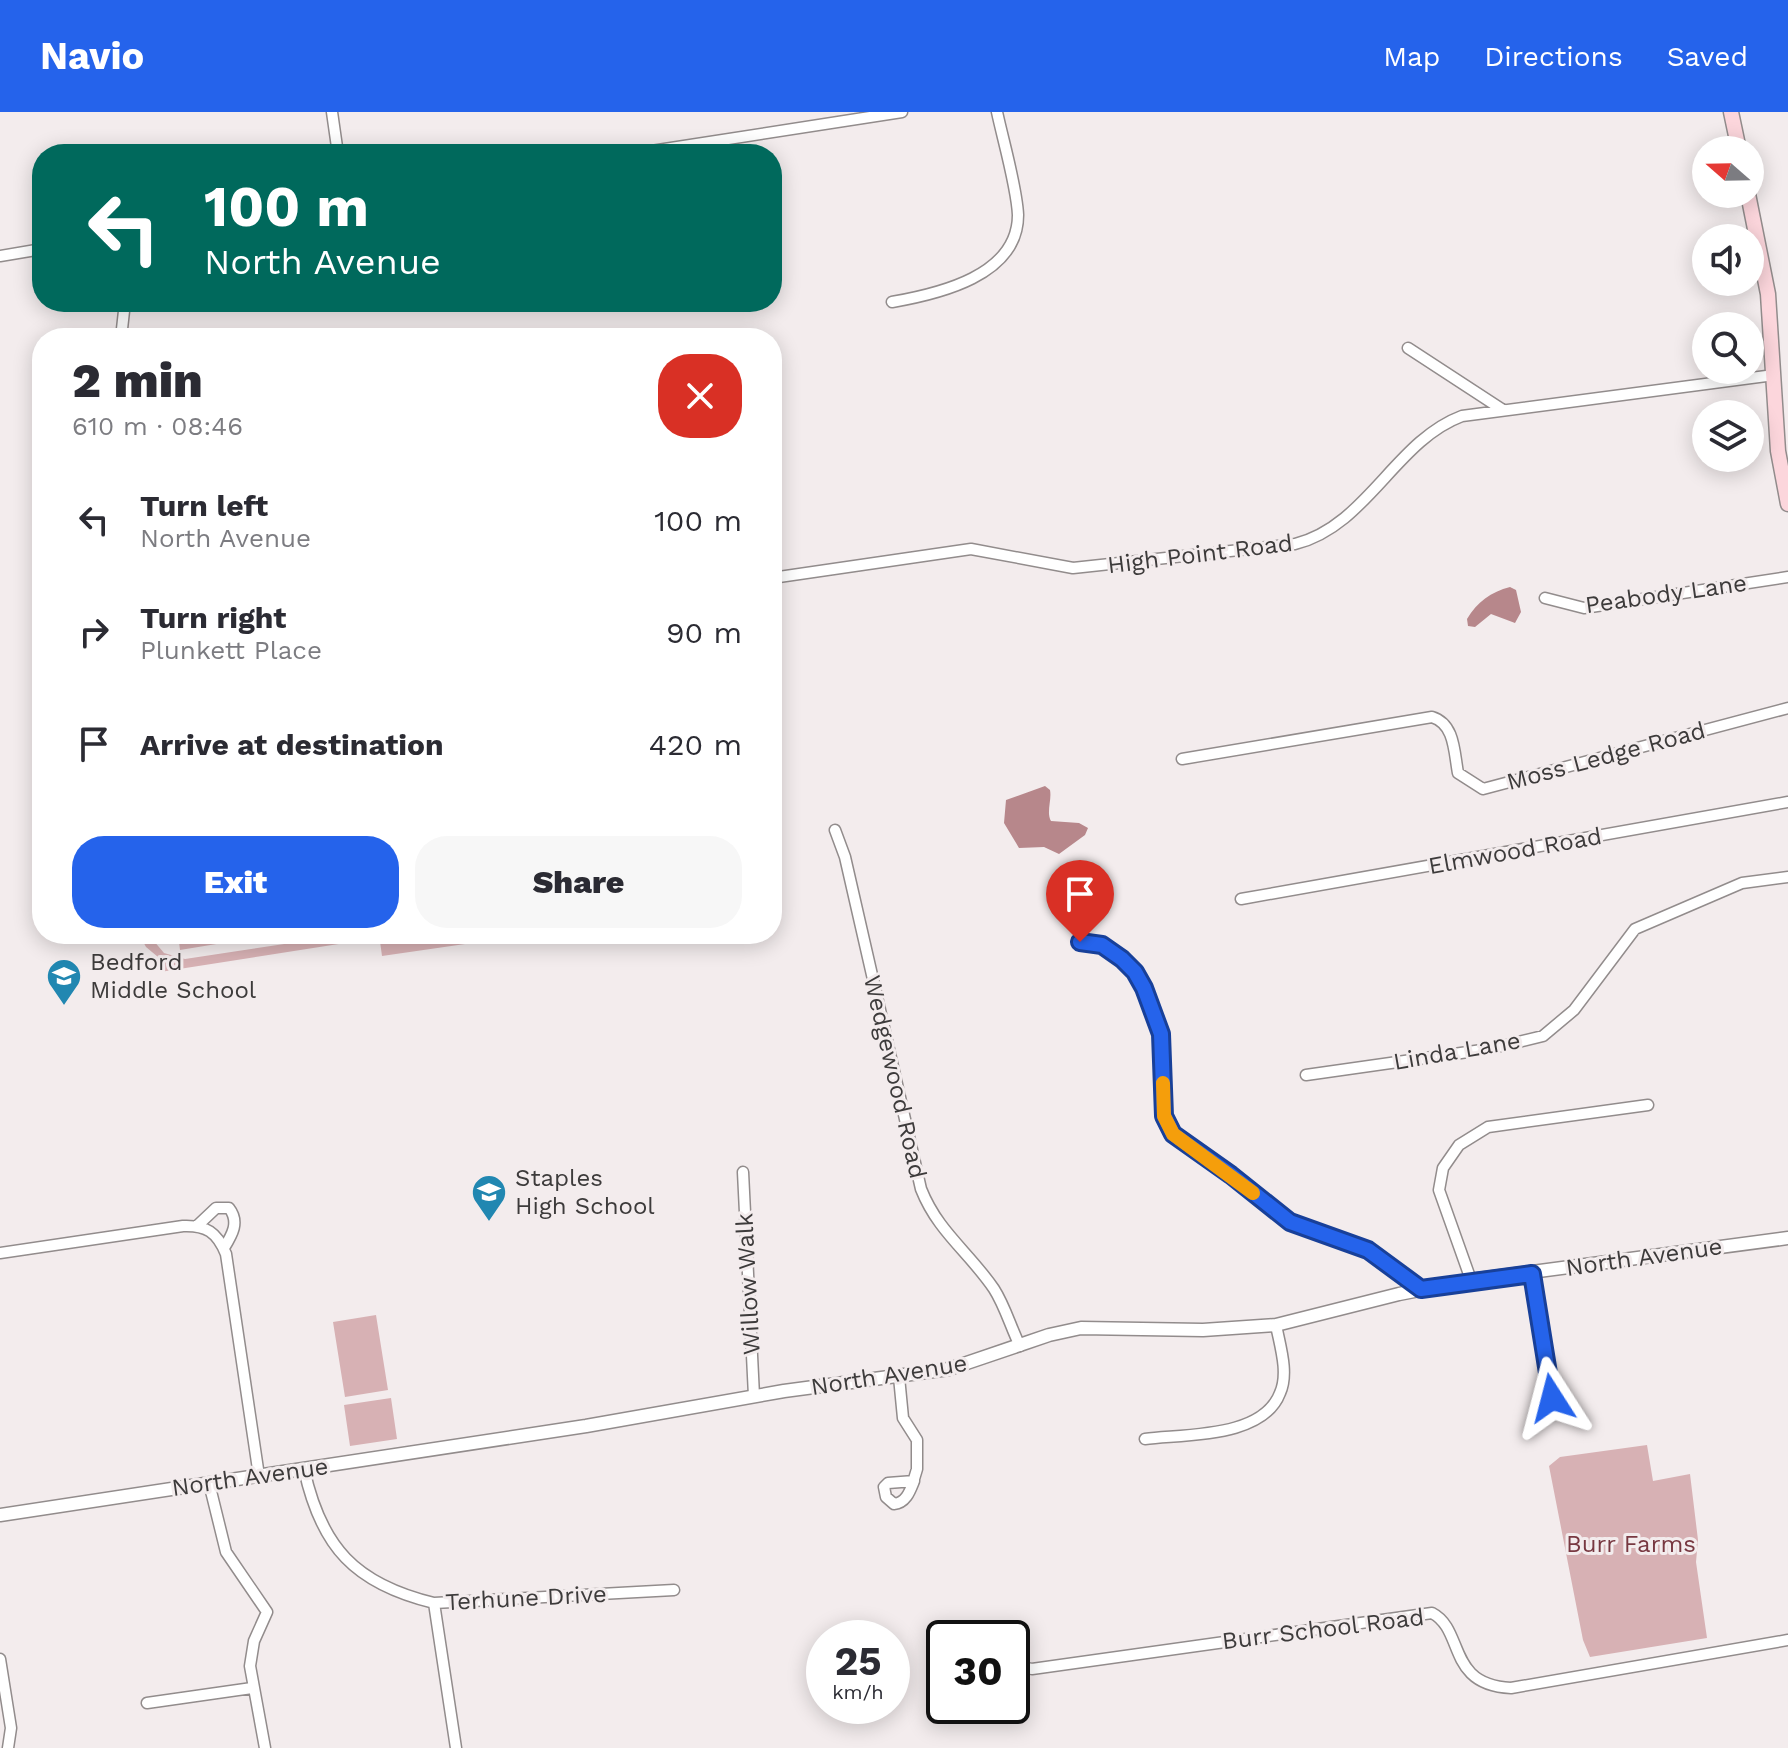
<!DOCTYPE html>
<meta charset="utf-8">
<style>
body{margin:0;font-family:"Work Sans",sans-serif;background:#f7f7f7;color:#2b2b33;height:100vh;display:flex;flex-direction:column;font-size:30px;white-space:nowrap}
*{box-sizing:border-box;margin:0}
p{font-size:26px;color:#7c7c81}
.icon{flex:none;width:44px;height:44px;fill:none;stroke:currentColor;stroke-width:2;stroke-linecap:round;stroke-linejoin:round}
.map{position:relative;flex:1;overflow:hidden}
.details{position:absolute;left:32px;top:216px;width:750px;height:616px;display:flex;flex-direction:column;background:#fff;border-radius:32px;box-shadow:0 4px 20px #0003}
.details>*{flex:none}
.top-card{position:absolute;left:32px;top:32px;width:750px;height:168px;border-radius:32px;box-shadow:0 4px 20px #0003;background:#00695c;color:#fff;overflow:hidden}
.needle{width:52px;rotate:290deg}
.fabs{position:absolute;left:1692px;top:24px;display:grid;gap:16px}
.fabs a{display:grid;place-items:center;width:72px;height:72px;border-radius:50%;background:#fff;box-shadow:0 4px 20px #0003;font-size:40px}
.speed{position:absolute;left:806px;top:1508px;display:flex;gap:16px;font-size:40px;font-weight:700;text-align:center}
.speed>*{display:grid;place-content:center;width:104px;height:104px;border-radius:50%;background:#fff;box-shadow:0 4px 20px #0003;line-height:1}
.speed small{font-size:20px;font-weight:400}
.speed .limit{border:4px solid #111;border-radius:12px;background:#fff;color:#111}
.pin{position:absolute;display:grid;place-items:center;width:68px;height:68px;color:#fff;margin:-82px -34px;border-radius:50% 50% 50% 0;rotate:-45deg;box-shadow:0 0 8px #0007}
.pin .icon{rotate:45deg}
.me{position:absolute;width:88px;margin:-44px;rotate:351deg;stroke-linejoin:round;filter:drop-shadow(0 0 6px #0008)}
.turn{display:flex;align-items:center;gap:28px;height:168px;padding:0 40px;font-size:36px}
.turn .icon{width:104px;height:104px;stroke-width:2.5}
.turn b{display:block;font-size:56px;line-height:68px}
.round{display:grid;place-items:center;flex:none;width:84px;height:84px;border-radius:32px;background:#f7f7f7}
.head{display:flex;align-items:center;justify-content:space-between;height:136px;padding:0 40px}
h1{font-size:48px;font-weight:800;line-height:60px}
.cta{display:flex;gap:16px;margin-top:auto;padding:16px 40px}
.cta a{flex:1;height:92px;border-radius:32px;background:#2563eb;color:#fff;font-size:32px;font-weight:800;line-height:92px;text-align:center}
.cta a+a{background:#f7f7f7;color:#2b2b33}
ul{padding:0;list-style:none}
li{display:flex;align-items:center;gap:24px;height:112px;padding:0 40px}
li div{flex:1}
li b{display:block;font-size:30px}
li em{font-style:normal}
header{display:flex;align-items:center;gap:48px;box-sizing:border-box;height:112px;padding:0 40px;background:#2563eb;color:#fff}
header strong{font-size:38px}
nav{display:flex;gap:44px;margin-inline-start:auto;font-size:28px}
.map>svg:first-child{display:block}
.green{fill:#d7b1b4}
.water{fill:#b7878b}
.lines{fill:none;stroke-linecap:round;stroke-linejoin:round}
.minor-casing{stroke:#928c8c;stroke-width:13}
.tertiary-casing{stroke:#928c8c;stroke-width:15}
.secondary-casing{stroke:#928c8c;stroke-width:17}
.minor{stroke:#fff;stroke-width:10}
.tertiary{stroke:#fff;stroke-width:12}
.secondary{stroke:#fcd6dc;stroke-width:14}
.route-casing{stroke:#184099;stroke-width:20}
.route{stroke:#2563eb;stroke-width:14}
.slow{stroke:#f59e0b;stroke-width:14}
.labels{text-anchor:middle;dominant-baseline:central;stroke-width:6;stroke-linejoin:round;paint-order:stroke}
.street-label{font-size:24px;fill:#3d3b3b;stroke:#f3eced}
.poi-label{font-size:24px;fill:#3d3b3b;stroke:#f3eced;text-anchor:start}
.park-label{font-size:24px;fill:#783841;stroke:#f3eced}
</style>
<header>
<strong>Navio</strong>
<nav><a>Map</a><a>Directions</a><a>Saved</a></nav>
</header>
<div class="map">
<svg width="1788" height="1636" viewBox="0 0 1788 1636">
<rect width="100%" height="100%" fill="#f3eced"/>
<path class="green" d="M139,822H148L164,841L185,847L311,828L326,822H344L345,831L160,860L158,852L164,850L146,835Z
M178,822H278L180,838Z
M379,822H535L382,844Z
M376,1203L388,1278L345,1285L333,1210Z
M391,1286L397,1327L350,1334L344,1293Z
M1647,1333L1653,1369L1690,1362L1698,1428L1696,1450L1707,1526L1590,1545L1583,1528L1549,1354L1560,1345Z"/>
<path class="water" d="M1510,475L1516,478L1521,500L1515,511L1491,502L1475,515L1468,514L1467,507C1477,490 1491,480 1510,475Z
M1045,674L1050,678C1052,688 1046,700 1051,709L1079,711L1088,716L1085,723L1059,742L1044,735L1019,736L1004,711L1006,688Z"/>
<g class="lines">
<g class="minor-casing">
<path id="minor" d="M332,0L338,42
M632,42L902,0
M0,144L42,137
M892,190C938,182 1018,164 1018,103C1017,76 1003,28 997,0
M121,226L125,190
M1408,236L1503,298
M772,466L971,437L1073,456L1295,432C1367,414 1395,329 1462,304L1774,263
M1545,486L1584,496L1788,465
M1182,647L1432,605C1455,612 1454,640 1458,661L1483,677L1788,596
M835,718L845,745L921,1077C938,1120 969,1140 994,1177C1005,1194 1011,1216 1020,1234
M1241,787L1788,690
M1080,830L1102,833L1122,847L1135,860L1144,876L1161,922L1164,1004L1173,1022L1231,1063L1290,1110L1368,1138L1421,1177
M1306,963L1489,937L1543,924L1574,898L1635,817L1742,771L1788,765
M743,1060L754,1284
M198,1113L216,1096H229C240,1110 232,1123 224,1136
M0,1141L183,1114C206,1113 217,1120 226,1142L259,1364
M1532,1162L1552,1286
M1471,1168L1439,1078L1443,1056L1459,1033L1488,1015L1648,993
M899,1265L903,1306L917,1328V1357L914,1367V1369C910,1379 906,1391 894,1392L886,1385L884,1375L888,1371L914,1369
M1145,1327C1186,1322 1263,1326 1280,1281C1289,1261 1280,1234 1276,1213
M304,1357C321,1435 355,1472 434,1491L674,1478
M209,1371L226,1440L267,1500L254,1529L250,1554L265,1636
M434,1491L456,1636
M0,1547L11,1616L8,1636
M1012,1553L1032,1557L1432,1501C1465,1518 1446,1573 1511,1576L1788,1528
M147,1591L252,1576"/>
</g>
<g class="tertiary-casing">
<path id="tertiary" d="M0,1403L586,1314L784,1279L949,1257L1049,1223L1081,1216L1203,1218L1276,1213L1399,1182L1471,1168L1788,1126"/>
</g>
<g class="secondary-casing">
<path id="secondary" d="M1731,0L1739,38
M1748,82L1768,182L1778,339L1788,392"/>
</g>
<use href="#minor" class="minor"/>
<use href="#tertiary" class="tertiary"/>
<use href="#secondary" class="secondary"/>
</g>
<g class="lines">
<g class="route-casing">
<path id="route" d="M1080,830L1102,833L1122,847L1135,860L1144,876L1161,922L1164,1004L1173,1022L1231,1063L1290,1110L1368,1138L1421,1177L1532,1162L1552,1286"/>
</g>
<use href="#route" class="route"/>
<path class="slow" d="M1163,971L1164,1004L1173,1022L1253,1081"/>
</g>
<defs>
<g id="school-pin" transform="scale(1.8)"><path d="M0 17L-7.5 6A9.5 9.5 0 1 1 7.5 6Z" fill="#2187b1" stroke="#f3eced"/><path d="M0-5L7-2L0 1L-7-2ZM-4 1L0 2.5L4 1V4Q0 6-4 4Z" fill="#fff"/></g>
</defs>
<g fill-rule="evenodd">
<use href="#school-pin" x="64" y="864"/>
<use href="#school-pin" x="489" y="1080"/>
</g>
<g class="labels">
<g class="street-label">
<text transform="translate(1200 442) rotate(-7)">High Point Road</text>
<text transform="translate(1666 482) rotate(-8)">Peabody Lane</text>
<text transform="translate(1606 644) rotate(-15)">Moss Ledge Road</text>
<text transform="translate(1515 739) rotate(-10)">Elmwood Road</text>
<text transform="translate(1457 939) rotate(-10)">Linda Lane</text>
<text transform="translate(895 965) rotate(77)">Wedgewood Road</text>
<text transform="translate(1644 1145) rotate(-8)">North Avenue</text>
<text transform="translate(748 1172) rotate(-93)">Willow Walk</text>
<text transform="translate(889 1263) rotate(-9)">North Avenue</text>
<text transform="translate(250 1365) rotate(-8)">North Avenue</text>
<text transform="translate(526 1486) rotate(-3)">Terhune Drive</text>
<text transform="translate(1323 1517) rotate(-7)">Burr School Road</text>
</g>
<g class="poi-label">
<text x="90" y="850">Bedford<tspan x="90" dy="28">Middle School</tspan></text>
<text x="515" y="1066">Staples<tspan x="515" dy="28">High School</tspan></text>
</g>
<g class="park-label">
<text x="1631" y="1432">Burr Farms</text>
</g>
</g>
</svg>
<div class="fabs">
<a><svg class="needle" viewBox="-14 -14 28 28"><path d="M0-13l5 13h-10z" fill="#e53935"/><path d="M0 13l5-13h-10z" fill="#7c7c81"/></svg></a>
<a><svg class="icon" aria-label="sound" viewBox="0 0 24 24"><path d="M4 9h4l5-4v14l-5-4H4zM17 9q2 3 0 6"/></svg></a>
<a><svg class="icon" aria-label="search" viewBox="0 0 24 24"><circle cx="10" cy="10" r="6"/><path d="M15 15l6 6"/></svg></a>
<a><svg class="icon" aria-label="layers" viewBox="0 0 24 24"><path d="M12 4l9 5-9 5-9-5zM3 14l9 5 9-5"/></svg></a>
</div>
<div class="speed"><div>25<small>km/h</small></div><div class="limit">30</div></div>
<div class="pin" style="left:1080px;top:830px;background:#d93025"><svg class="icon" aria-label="arrive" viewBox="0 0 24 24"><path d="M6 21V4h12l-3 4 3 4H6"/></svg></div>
<svg class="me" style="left:1552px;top:1286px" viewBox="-20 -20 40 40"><path d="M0-17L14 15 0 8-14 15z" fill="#2563eb" stroke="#fff" stroke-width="4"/></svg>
<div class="top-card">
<div class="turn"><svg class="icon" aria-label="left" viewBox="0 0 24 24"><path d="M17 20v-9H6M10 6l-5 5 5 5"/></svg><div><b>100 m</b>North Avenue</div></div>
</div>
<section class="details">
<div class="head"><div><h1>2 min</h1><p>610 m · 08:46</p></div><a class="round" style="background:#d93025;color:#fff"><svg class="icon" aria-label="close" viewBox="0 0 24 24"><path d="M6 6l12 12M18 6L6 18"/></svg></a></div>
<ul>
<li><svg class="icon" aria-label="left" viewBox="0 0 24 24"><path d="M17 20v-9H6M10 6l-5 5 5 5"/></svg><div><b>Turn left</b><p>North Avenue</p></div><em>100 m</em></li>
<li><svg class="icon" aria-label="right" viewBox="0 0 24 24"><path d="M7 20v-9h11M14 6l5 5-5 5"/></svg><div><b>Turn right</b><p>Plunkett Place</p></div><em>90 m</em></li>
<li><svg class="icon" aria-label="arrive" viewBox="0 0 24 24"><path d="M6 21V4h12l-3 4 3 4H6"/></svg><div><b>Arrive at destination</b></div><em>420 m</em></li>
</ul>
<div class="cta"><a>Exit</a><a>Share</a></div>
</section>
</div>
